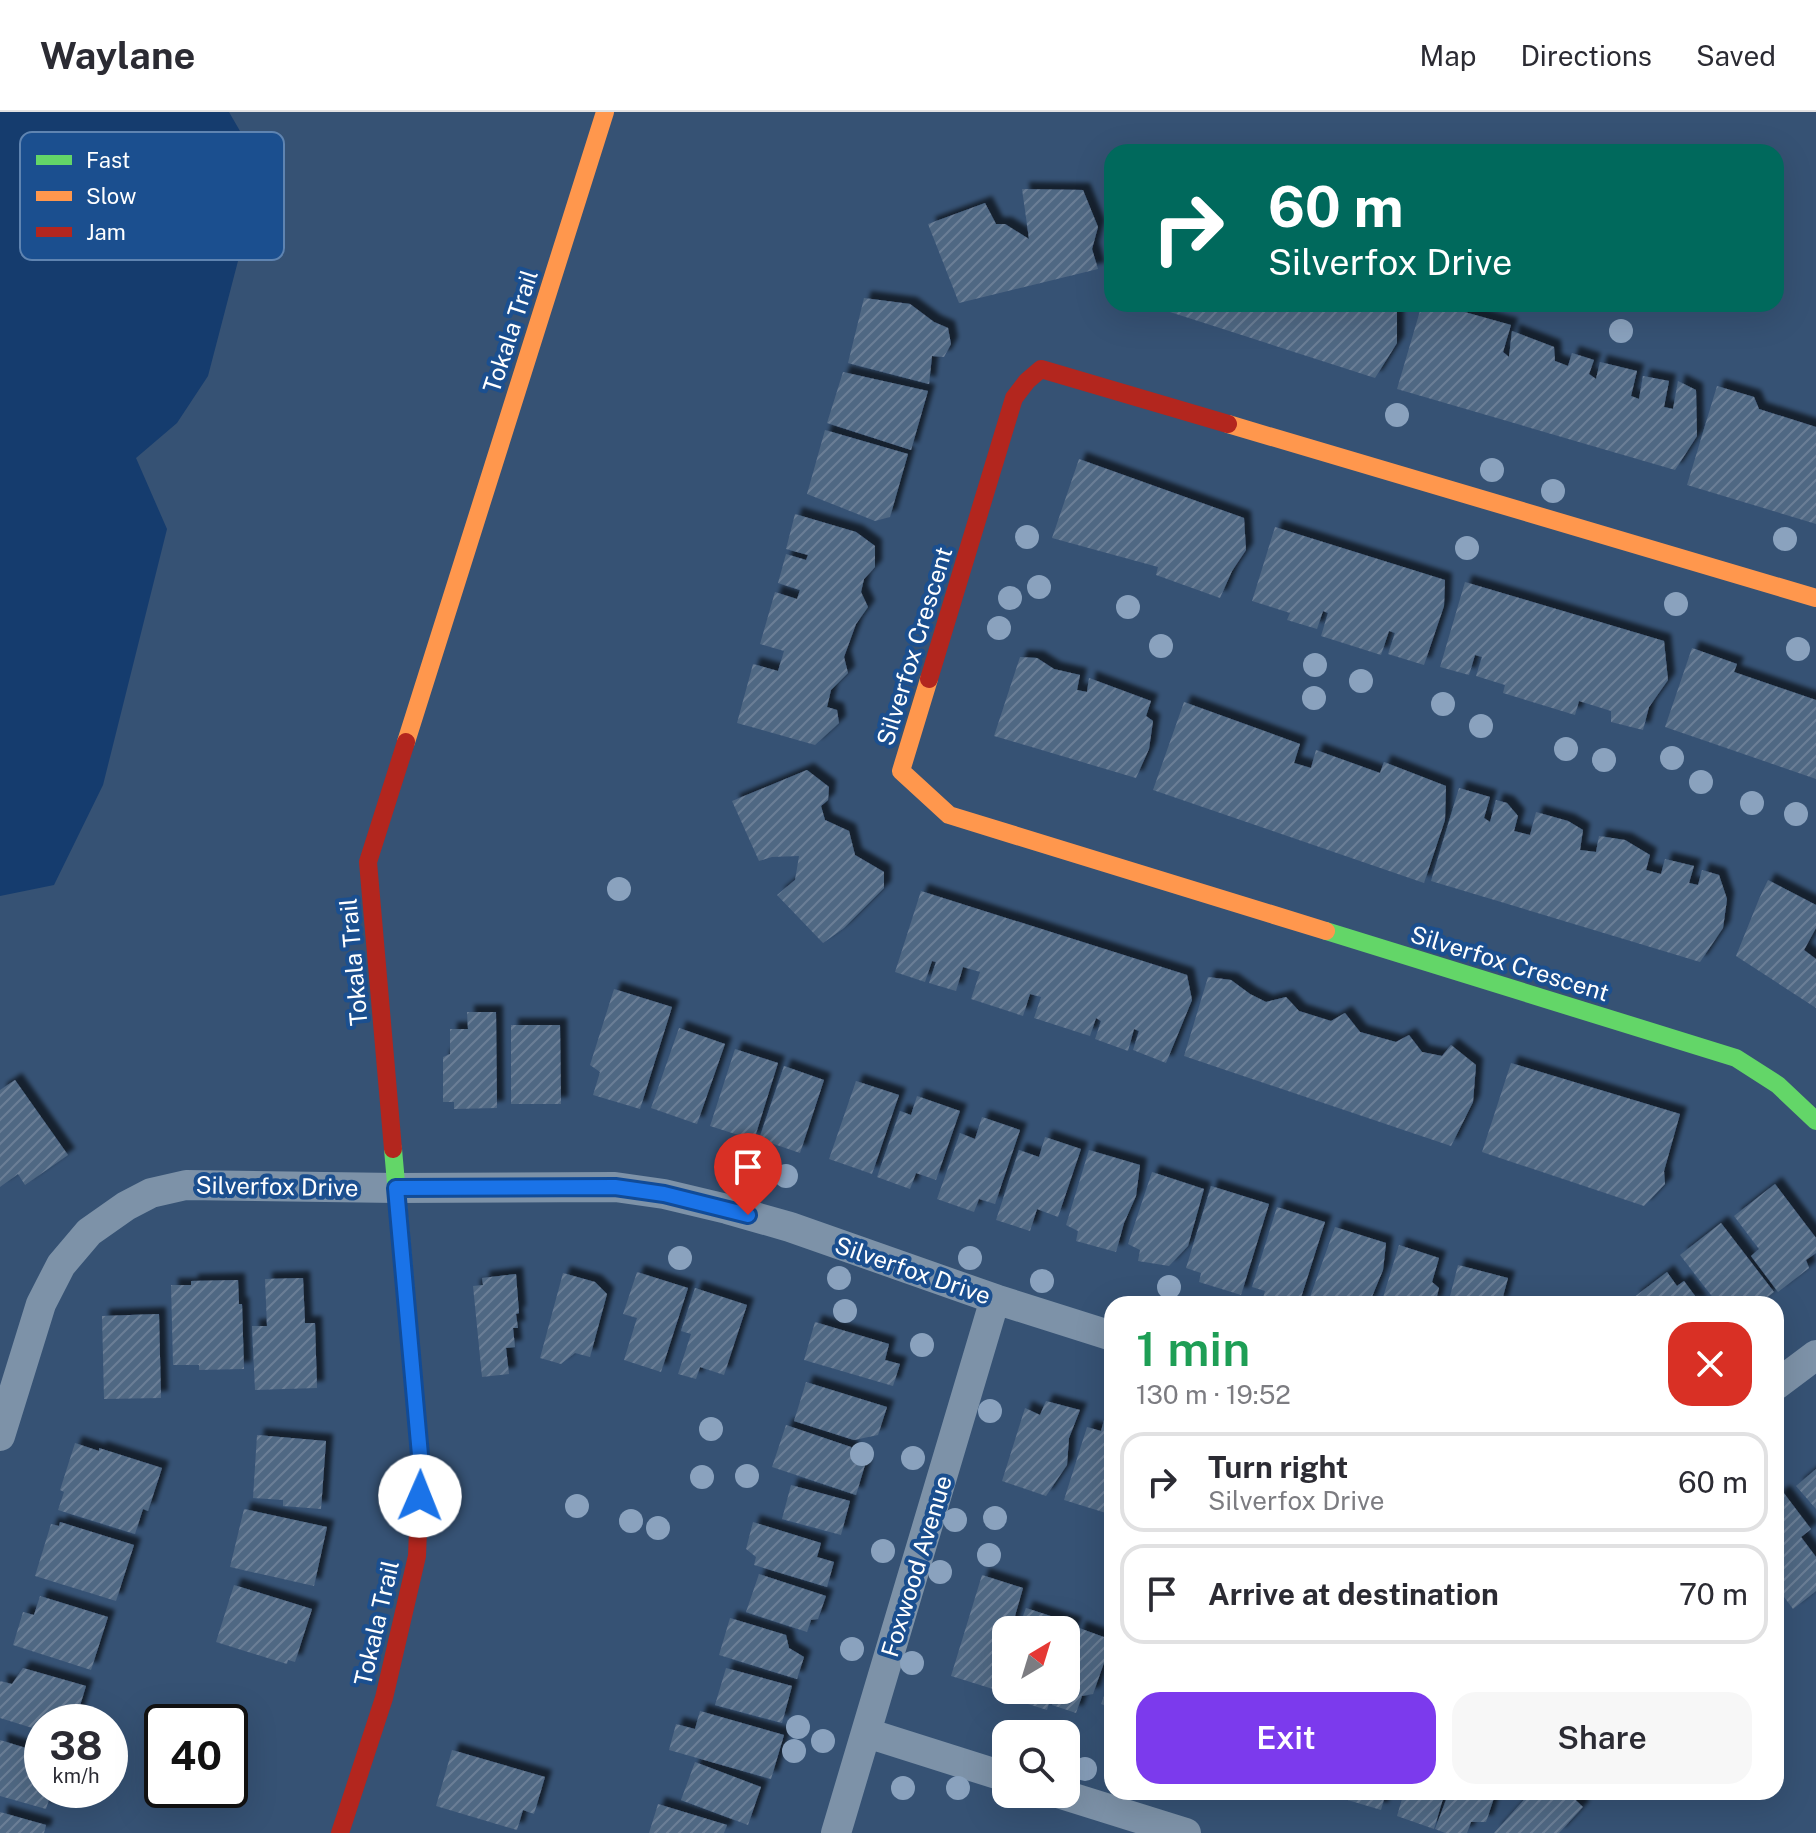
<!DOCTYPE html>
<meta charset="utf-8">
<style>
body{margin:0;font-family:"Public Sans",sans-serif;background:#f7f7f7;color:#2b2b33;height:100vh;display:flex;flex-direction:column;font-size:30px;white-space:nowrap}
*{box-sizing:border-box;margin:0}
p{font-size:26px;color:#7c7c81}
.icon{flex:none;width:44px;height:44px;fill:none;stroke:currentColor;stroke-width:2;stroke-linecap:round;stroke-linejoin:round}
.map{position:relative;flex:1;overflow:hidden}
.details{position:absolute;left:1104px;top:1184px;width:680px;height:504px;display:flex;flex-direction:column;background:#fff;border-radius:24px;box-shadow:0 8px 32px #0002}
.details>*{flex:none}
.top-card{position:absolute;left:1104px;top:32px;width:680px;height:168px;border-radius:24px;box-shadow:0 8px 32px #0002;background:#00695c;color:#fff;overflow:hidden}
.needle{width:52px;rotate:38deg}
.buttons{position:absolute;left:992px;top:1504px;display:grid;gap:16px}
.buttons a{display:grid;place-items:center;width:88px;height:88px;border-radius:16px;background:#fff;box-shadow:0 8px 32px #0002;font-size:40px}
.speed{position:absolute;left:24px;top:1592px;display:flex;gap:16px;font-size:40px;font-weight:700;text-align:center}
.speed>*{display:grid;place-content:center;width:104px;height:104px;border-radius:50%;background:#fff;box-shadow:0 8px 32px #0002;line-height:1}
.speed small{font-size:20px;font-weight:400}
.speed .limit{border:4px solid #111;border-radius:12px;background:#fff;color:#111}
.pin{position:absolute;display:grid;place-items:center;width:68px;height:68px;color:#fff;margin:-82px -34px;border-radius:50% 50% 50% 0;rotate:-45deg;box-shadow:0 0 8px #0007}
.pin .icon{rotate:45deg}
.me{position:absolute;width:88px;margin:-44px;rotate:1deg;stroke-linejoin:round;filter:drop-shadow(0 0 6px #0008)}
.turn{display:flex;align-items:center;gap:28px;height:168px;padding:0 32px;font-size:36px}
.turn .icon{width:104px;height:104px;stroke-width:2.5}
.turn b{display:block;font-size:56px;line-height:68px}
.round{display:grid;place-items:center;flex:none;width:84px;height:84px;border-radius:24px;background:#f7f7f7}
.overview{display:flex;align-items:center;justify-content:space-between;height:136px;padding:0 32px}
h1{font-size:48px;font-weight:600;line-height:60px;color:#1e9e55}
.action{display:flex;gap:16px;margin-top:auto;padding:16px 32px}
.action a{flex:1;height:92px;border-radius:24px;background:#7c3aed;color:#fff;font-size:32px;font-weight:600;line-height:92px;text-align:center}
.action a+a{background:#f7f7f7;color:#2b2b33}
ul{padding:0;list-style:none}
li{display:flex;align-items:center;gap:24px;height:100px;margin:0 16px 12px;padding:0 16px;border:4px solid #e1e1e2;border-radius:24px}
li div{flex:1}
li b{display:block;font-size:30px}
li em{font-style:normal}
header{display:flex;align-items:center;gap:48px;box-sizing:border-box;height:112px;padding:0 40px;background:#fff;border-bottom:2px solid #e1e1e2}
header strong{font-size:38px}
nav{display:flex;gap:44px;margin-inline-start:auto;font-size:28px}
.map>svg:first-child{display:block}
.water{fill:#153c6e}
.building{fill:url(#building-hatch);filter:url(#shadow)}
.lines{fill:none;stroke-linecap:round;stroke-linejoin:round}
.street{stroke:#7d92a8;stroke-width:30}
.fast{stroke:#63d668;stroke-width:18}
.slow{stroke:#ff974d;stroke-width:18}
.jam{stroke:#b3261e;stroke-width:18}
.tree{fill:#8aa2be}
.route-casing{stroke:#114b97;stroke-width:20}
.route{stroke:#1a73e8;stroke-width:14}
.labels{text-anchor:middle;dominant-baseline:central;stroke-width:8;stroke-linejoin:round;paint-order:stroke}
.street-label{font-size:24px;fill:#fff;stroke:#1b4f8f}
.key{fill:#1b4f8f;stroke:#5f84b1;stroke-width:2}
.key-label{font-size:22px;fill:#fff}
</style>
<header>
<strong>Waylane</strong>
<nav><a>Map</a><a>Directions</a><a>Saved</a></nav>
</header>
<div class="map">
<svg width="1816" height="1721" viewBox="0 0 1816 1721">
<defs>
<pattern id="building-hatch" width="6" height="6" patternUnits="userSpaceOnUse" patternTransform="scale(2)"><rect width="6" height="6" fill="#506783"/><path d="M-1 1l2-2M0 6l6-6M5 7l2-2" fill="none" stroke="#6a7e96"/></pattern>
<filter id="shadow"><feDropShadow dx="7" dy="-7" stdDeviation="2" flood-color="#0009"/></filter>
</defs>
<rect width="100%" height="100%" fill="#365274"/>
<path class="water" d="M0,0H229L262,57L208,264L177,311L136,346L167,417L103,673L54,773L0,784Z"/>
<path class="building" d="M1022,77L1083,78L1098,115L1092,137L1098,157L959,191L928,112L985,91L996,112H1005L1029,127Z
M864,186L910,192L934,210L948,216L951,232L944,245L932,244L929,272L848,251Z
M1145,192H1365L1363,197L1370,199L1372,192H1397V231L1375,266Z
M1422,192H1436L1511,213L1503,240L1509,245L1512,219L1554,235L1555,249L1568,254L1572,241L1594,248L1589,262L1596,267L1600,250L1637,259L1631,284L1639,287L1643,264L1669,269L1664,295L1673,297L1678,269L1696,278L1697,324L1675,358L1397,277Z
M843,260L928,279L911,338L827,311Z
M1717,274L1754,285L1759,297L1816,315V412L1687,373Z
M825,318L908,342L890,405L875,409L807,382Z
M1079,347L1244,406L1246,438L1232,459L1220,486L1156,463L1158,455L1052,426Z
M795,402L856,420L875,434V455L864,467L861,480L868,495L856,512L844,545L848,561L831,578L827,595L837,598L839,611L815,633L737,611L753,552L778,559L784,539L760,532L775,480L797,487L800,478L778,471L786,442L806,448L808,443L786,437Z
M1275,415L1445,468L1444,494L1424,553L1388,542L1395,521L1389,519L1381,543L1321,524L1328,501L1323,499L1317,517L1287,508L1290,501L1252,489Z
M1465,470L1664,529L1668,568L1649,595L1643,618L1611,610V599L1579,589L1575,603L1503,581L1505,573L1476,564L1482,545L1475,543L1469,563L1440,555Z
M1692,536L1737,552L1734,560L1816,588V667L1665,615Z
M1020,545L1037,546L1054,557L1080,563L1077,578L1087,580L1089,566L1151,589L1146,604L1153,609L1149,637L1136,666L994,624Z
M1184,590L1300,632L1294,651L1311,656L1316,638L1380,661L1384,650L1446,674L1445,708L1424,771L1153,678Z
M807,658L829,675L828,688L821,694L825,708L849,719L855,743L884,760V776L844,816L823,831L777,783L795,768L799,744L772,745L759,749L732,689Z
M1459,676L1490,685L1484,706L1490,710L1496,688L1507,691L1518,704L1514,719L1530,723L1536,700L1568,709L1583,718L1580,738L1596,740L1599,724L1625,728L1650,743L1646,758L1661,762L1665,747L1694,754L1689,771L1698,773L1702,758L1719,763L1727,787L1723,816L1700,850L1431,769Z
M1768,768L1816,793V816L1804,838L1816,847V896L1736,844L1759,787Z
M921,779L1187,863L1192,888L1166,951L1133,938L1139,919L1134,917L1128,939L1095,927L1101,909L1096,906L1090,924L1034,906L1041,885L1030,882L1023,904L971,887L980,860L963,855L956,879L929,871L936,850L932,849L925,870L895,860Z
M1208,865L1231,868L1250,882L1266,890L1286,885L1299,899L1331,909L1345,901L1360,920L1396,930L1409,923L1422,940L1442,944L1451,933L1476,953L1473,990L1451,1034L1184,944Z
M614,877L672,895L640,997L593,983L600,960L590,953Z
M467,900H496L497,996L454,997V990H443V945L450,942V917H468Z
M511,913H560L561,992H511Z
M679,916L725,932L697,1012L651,996Z
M735,937L778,951L754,1028L710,1014Z
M1511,951L1680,1002L1664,1059L1665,1072L1644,1094L1482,1040Z
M784,954L824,968L800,1041L759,1027Z
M15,968L68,1043L25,1073L18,1062L0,1075V978Z
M856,969L899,983L872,1062L829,1047Z
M917,984L960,999L936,1068L916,1061L910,1077L877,1065L900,999L911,1003Z
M982,1005L1020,1018L995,1092L979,1087L974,1100L937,1087L960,1021L975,1027Z
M1045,1025L1081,1037L1058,1105L1037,1097L1030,1119L996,1108L1019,1038L1039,1045Z
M1089,1038L1140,1053L1136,1084L1124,1111L1116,1140L1076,1129L1078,1119L1066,1113Z
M1152,1060L1204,1077L1188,1134L1169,1154L1138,1149L1140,1138L1128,1132Z
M1775,1072L1816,1126V1141L1806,1148L1809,1156L1778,1180L1751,1144L1759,1137L1734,1104Z
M1211,1074L1269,1092L1241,1183L1199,1170L1201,1161L1186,1156Z
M1277,1095L1325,1110L1299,1192H1270L1262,1189L1265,1179L1252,1175Z
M1721,1111L1774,1180L1758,1192H1718L1680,1143Z
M1335,1115L1386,1131L1383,1158L1369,1192H1325L1310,1185Z
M1399,1133L1439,1146L1432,1170L1439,1176L1435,1192H1381Z
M1458,1153L1508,1166L1501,1192H1448Z
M637,1160L688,1176L661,1260L624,1248L637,1206L623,1202Z
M1667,1160L1677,1174L1684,1169L1701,1192H1638L1633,1186Z
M563,1161L595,1170L607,1182L590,1245L575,1241L561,1252L540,1246Z
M516,1162L519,1201L516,1202L518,1216H513L515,1235L506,1236L509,1262L482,1265L473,1174L483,1173L482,1166Z
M303,1166L305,1211H315L317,1276L255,1278L252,1214H267L265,1167Z
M238,1168L239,1192H242L244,1257L199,1258V1253H173L171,1173H191V1169Z
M695,1176L747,1193L724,1263L700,1255L696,1267L678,1262L691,1222L681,1219Z
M159,1202L161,1286L104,1287L102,1204Z
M815,1210L889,1232L885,1248L900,1252L893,1274L804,1248Z
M806,1270L887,1295L878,1323L854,1328L794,1309Z
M1046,1289L1080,1298L1069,1326L1067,1353L1046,1384L1002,1369L1025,1296L1040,1303Z
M1104,1308L1112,1311V1382L1106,1401L1064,1388L1087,1315L1101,1319Z
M786,1313L851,1335L854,1350L865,1353L856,1383L772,1355Z
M257,1323L326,1329L321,1397L283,1394V1388L253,1386Z
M75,1331L99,1339V1336L162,1356L148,1399L143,1397L135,1422L58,1398L64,1380L60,1378Z
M1816,1357V1397L1796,1374Z
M791,1373L850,1389L841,1423L782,1407Z
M1783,1380L1811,1417L1801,1425L1816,1445V1479L1793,1497L1776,1474V1385Z
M244,1397L327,1415L314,1474L230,1455Z
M60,1410L134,1433L116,1489L35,1464L51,1412L59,1414Z
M753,1410L821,1431L817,1445L834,1450L827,1475L754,1453L756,1445L746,1437Z
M759,1462L826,1484L818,1507L811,1508L807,1520L746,1500Z
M982,1463L1023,1476L1011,1518H1006V1534L993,1577L951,1564Z
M234,1473L312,1497L295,1550L288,1548L287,1552L216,1530Z
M40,1484L108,1505L91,1558L13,1533L23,1500L34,1503Z
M1026,1496L1075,1512L1067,1536L1066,1518H1018Z
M730,1506L786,1523L789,1536L804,1545L797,1567L719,1543Z
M1079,1516L1112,1528L1093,1582L1082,1584L1076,1601L1052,1593L1057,1578H1066V1553Z
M23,1556L86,1574L75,1610H42V1619L0,1606V1569L12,1572Z
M726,1556L792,1574L782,1611L715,1593Z
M1112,1563V1613L1106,1610L1111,1596L1101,1592Z
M1012,1578H1053L1047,1598L1009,1586Z
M700,1599L784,1623L771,1667L669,1638L676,1612L695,1617Z
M0,1628L42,1641V1678H52L46,1697L0,1684Z
M452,1638L545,1665L534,1702L523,1698L517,1718L436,1694Z
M695,1650L761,1675L748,1713L681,1688Z
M1343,1680H1386L1381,1698L1341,1686Z
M1404,1680H1445L1434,1717L1397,1704Z
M1453,1680H1496L1486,1710H1471L1467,1721H1445L1435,1717L1446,1688Z
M1531,1680H1567L1583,1695L1559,1721H1494Z
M658,1692L727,1713L724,1721H649Z
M0,1700L46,1713L44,1721H0Z"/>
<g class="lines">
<path class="street" d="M1776,1273L1816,1243
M0,1324L41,1192L61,1153L89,1120L126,1094L151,1081L186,1073L396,1076L615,1075L664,1082L727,1097L790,1115L995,1187L1112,1224
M867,1621L1006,1665
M1061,1682L1186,1721
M836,1721L995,1187"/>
<path class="fast" d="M1326,819L1736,946L1778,973L1816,1009
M393,1037L421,1354L418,1418"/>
<path class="slow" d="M1228,312L1816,486
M929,567L901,659L949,703L1326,819
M406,630L605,0"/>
<path class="jam" d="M929,567L1014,286L1027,269L1041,257L1228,312
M393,1037L368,750L406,630
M340,1721L384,1586L417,1444L418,1418"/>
</g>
<g class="tree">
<circle cx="1621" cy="219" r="12"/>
<circle cx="1397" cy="303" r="12"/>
<circle cx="1492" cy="358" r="12"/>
<circle cx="1553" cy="379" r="12"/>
<circle cx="1027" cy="425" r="12"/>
<circle cx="1785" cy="427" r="12"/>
<circle cx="1467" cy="436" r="12"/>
<circle cx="1039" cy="475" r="12"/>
<circle cx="1010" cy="486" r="12"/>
<circle cx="1676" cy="492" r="12"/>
<circle cx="1128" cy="495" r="12"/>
<circle cx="999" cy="516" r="12"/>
<circle cx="1161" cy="534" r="12"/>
<circle cx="1798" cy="537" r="12"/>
<circle cx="1315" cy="553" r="12"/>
<circle cx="1361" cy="569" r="12"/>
<circle cx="1314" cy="586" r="12"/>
<circle cx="1443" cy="592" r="12"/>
<circle cx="1481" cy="614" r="12"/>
<circle cx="1566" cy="637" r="12"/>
<circle cx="1672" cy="646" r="12"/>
<circle cx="1604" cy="648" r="12"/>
<circle cx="1701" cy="670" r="12"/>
<circle cx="1752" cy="691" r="12"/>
<circle cx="1796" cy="702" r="12"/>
<circle cx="619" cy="777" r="12"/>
<circle cx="786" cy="1064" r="12"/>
<circle cx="680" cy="1146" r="12"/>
<circle cx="970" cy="1146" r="12"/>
<circle cx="839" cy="1166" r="12"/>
<circle cx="1042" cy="1169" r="12"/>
<circle cx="1169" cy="1175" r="12"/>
<circle cx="845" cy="1199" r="12"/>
<circle cx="922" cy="1233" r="12"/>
<circle cx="990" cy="1299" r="12"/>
<circle cx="711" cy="1317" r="12"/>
<circle cx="862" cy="1342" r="12"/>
<circle cx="913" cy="1346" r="12"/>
<circle cx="747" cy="1364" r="12"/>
<circle cx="702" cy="1365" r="12"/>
<circle cx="577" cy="1394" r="12"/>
<circle cx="995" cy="1406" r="12"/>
<circle cx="955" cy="1408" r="12"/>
<circle cx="631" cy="1409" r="12"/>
<circle cx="658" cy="1416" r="12"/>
<circle cx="883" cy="1439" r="12"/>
<circle cx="989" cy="1443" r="12"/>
<circle cx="940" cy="1460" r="12"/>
<circle cx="852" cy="1537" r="12"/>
<circle cx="912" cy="1551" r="12"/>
<circle cx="798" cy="1615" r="12"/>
<circle cx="823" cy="1629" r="12"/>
<circle cx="794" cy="1639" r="12"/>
<circle cx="1085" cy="1657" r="12"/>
<circle cx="903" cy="1676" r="12"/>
<circle cx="958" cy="1676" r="12"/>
</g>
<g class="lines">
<g class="route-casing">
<path id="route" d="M420,1384L421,1354L396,1076L615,1075L664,1082L748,1103"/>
</g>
<use href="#route" class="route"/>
</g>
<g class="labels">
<g class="street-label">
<text transform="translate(510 219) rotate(-72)">Tokala Trail</text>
<text transform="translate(914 534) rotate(-73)">Silverfox Crescent</text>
<text transform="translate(353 850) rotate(-95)">Tokala Trail</text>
<text transform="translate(1510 851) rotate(17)">Silverfox Crescent</text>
<text transform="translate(277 1074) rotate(1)">Silverfox Drive</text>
<text transform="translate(913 1158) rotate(19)">Silverfox Drive</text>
<text transform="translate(916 1454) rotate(-73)">Foxwood Avenue</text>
<text transform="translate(376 1511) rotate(-77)">Tokala Trail</text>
</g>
</g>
<rect x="20" y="20" width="264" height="128" rx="12" class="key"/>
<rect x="36" y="43" width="36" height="10" fill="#63d668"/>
<rect x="36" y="79" width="36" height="10" fill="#ff974d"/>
<rect x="36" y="115" width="36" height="10" fill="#b3261e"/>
<g class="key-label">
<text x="86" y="56">Fast</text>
<text x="86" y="92">Slow</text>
<text x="86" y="128">Jam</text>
</g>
</svg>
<div class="buttons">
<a><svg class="needle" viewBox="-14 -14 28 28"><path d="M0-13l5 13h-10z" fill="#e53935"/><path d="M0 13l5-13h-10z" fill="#7c7c81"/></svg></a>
<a><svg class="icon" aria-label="search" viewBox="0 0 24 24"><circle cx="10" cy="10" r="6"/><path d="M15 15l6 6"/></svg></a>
</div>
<div class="speed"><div>38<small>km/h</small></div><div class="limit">40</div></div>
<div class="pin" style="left:748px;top:1103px;background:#d93025"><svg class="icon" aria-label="arrive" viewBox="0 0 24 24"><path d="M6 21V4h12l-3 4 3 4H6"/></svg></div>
<svg class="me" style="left:420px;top:1384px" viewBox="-20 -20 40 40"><circle r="19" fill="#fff"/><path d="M0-13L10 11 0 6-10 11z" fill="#1a73e8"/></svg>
<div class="top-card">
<div class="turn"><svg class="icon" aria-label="right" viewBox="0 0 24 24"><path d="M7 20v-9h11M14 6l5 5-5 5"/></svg><div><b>60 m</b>Silverfox Drive</div></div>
</div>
<section class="details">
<div class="overview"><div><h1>1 min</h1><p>130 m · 19:52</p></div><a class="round" style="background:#d93025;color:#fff"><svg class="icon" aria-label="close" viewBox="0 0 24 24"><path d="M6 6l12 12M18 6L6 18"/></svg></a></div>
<ul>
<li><svg class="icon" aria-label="right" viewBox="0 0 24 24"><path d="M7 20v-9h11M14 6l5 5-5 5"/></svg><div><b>Turn right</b><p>Silverfox Drive</p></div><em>60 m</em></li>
<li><svg class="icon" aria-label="arrive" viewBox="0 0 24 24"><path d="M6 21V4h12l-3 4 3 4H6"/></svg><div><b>Arrive at destination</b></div><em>70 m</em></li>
</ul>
<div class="action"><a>Exit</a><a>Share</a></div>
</section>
</div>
